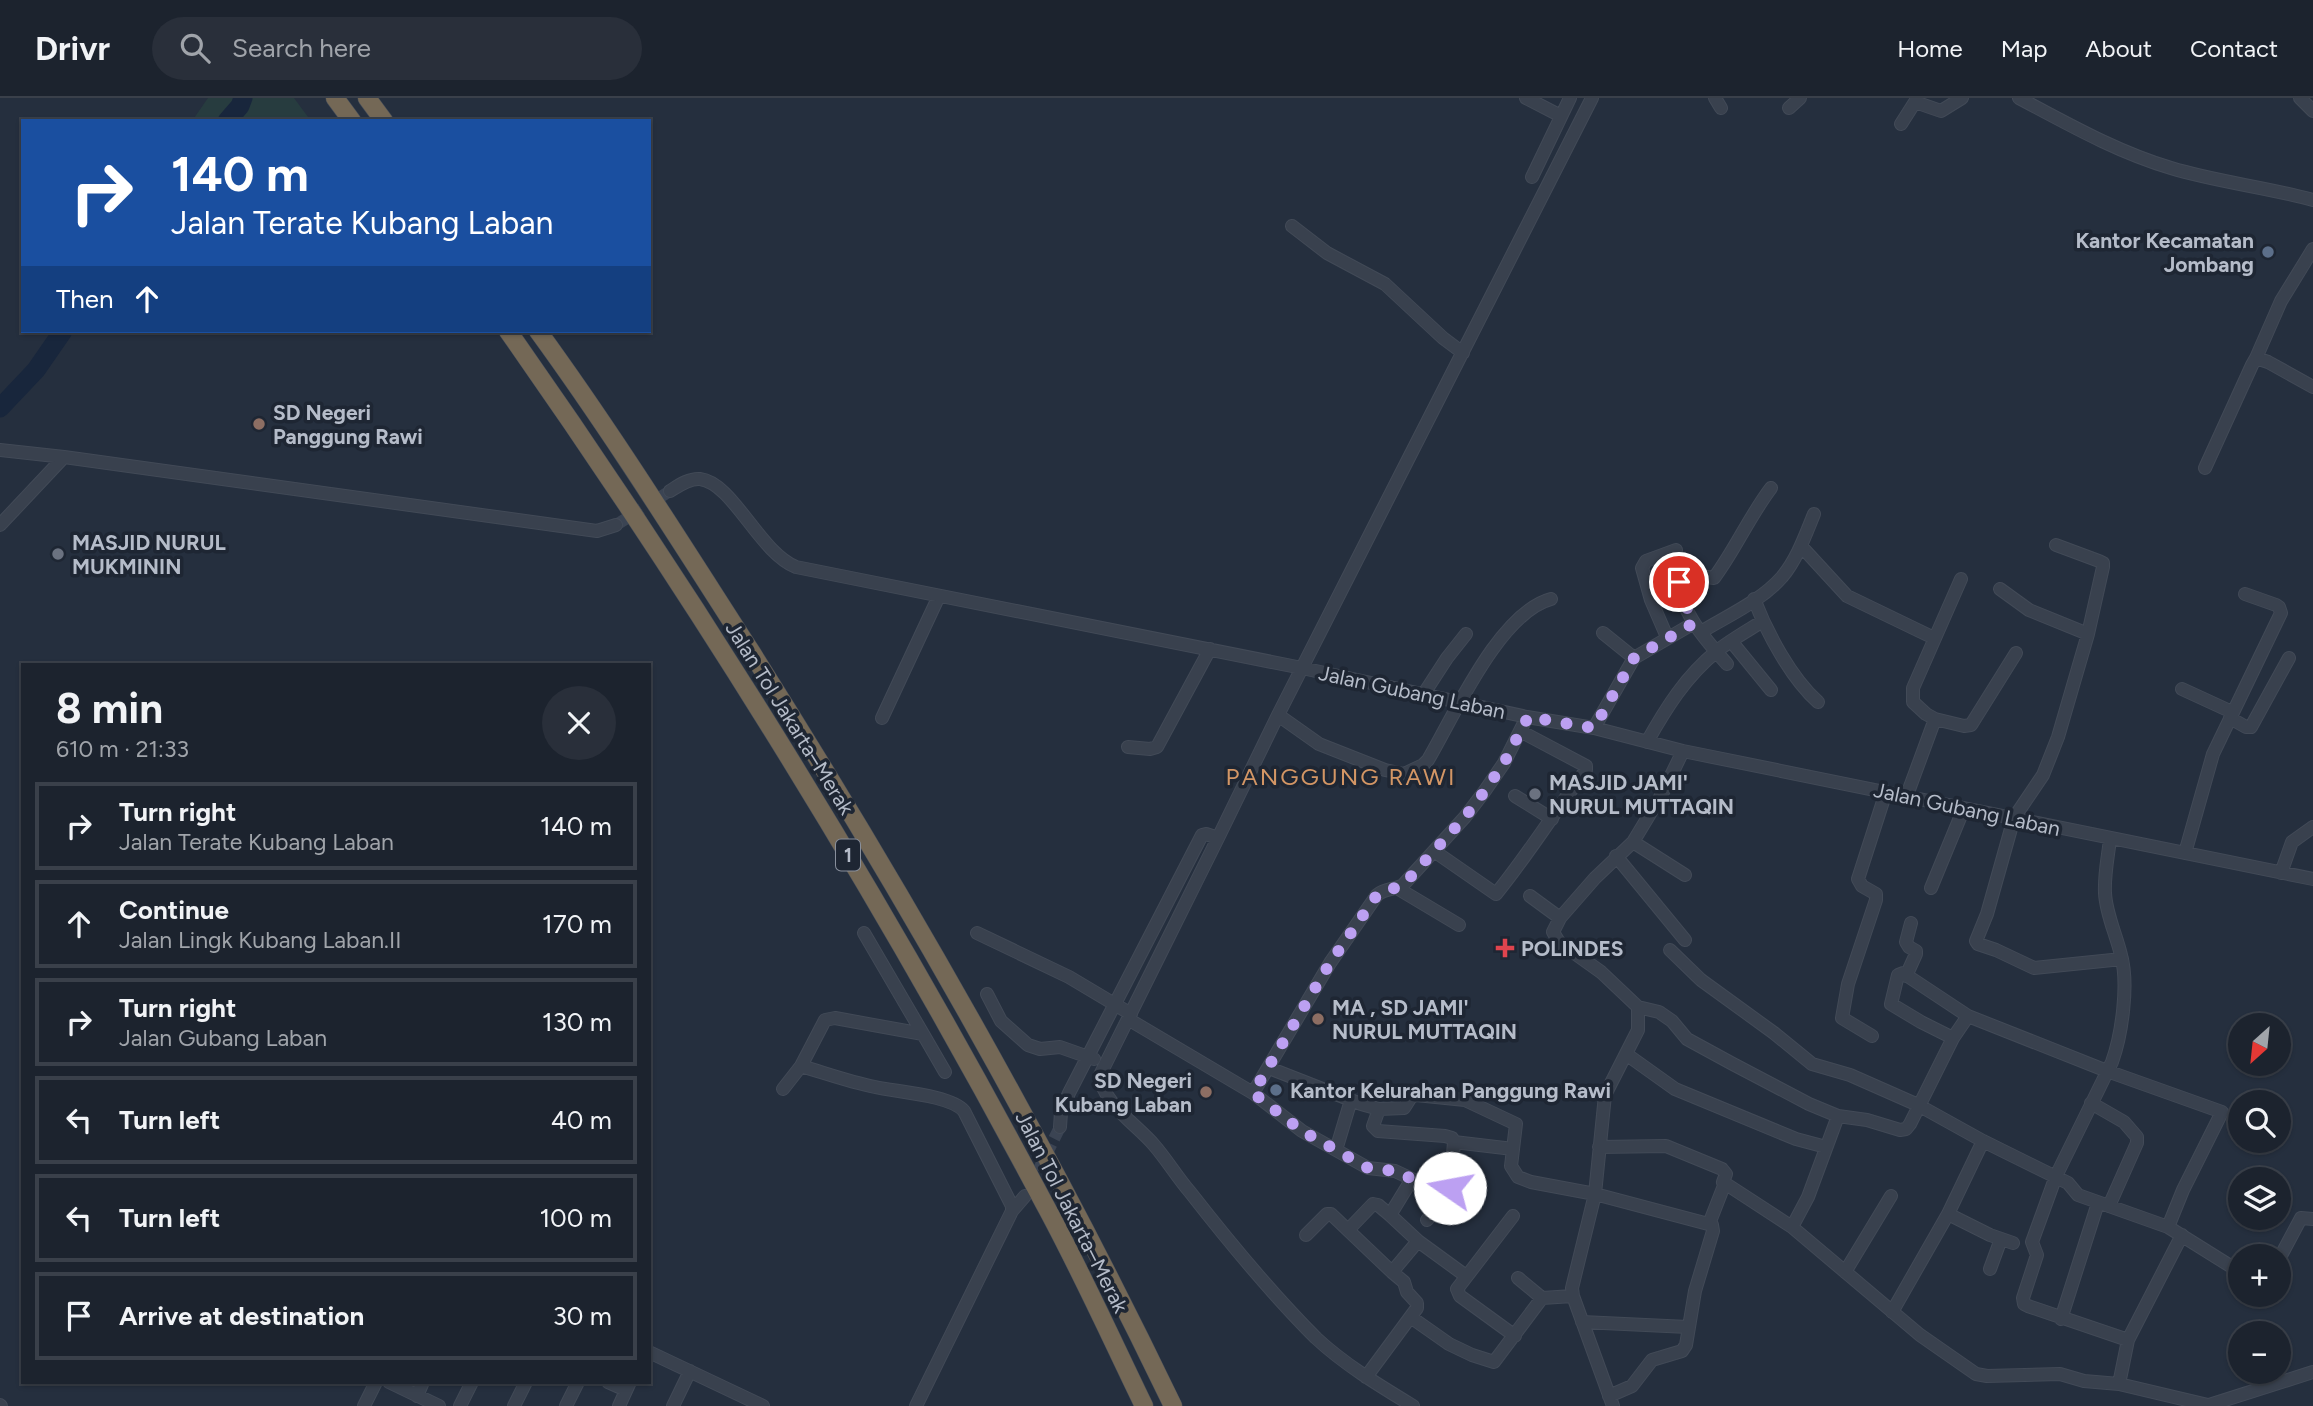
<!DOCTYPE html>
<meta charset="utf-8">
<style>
body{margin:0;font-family:Figtree,sans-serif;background:#292f3a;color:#f1f3f6;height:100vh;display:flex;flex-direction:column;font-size:26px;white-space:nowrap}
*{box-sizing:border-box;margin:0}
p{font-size:23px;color:#a0a4aa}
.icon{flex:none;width:38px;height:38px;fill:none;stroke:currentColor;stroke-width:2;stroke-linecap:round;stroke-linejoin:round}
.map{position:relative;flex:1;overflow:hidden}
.drawer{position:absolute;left:21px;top:565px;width:630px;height:721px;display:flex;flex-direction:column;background:#1c232e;border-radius:0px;box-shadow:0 2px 5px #0004,0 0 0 2px #3a404a}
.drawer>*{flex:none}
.banner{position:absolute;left:21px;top:21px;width:630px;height:214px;border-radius:0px;box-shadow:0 2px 5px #0004,0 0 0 2px #3a404a;background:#1a4fa0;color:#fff;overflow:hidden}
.needle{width:46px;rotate:207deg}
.tools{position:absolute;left:2228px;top:915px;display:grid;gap:14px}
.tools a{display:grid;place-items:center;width:63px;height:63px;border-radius:50%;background:#1c232e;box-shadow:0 2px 5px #0004,0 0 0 2px #3a404a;font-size:35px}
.pin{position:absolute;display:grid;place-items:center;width:60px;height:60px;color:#fff;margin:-30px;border:4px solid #fff;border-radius:50%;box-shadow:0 2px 7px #0007}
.me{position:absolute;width:77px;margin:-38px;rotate:282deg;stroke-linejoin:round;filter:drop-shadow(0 0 5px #0008)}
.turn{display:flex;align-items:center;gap:24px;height:147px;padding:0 35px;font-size:32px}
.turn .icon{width:91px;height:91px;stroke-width:2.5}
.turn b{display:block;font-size:49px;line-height:60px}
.then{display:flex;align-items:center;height:66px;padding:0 35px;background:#0003;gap:14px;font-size:26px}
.round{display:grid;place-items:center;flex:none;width:74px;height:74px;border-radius:37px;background:#292f3a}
.headline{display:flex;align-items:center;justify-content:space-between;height:119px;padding:0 35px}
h1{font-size:42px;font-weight:700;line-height:52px}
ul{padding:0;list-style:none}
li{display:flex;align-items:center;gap:21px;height:88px;margin:0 14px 10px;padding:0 21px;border:4px solid #3a404a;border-radius:0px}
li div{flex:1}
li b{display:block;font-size:26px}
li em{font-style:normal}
header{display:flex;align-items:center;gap:42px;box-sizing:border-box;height:98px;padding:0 35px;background:#1c232e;border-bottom:2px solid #3a404a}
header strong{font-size:33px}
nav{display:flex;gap:38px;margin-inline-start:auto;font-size:24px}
.search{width:490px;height:63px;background:#292f3a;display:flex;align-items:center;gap:18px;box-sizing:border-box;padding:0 24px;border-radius:38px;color:#a0a4aa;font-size:26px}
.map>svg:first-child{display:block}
.green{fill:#273c3f}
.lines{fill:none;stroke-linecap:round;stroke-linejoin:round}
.river{stroke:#18263c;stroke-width:19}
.minor-tunnel{stroke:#3b4453;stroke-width:12;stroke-dasharray:12 6;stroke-linecap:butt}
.minor-casing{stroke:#424a57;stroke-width:14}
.highway-casing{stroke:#444c59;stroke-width:19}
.minor{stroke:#39414e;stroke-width:12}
.highway{stroke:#746856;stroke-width:18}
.route{stroke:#bca0f2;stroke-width:12;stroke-dasharray:0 21.6}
.service-dot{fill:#5c6f8a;stroke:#1e2633;stroke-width:2.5}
.education-dot{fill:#8d6e63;stroke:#1e2633;stroke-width:2.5}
.worship-dot{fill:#6b7280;stroke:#1e2633;stroke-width:2.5}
.health-dot{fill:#e0444e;stroke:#1e2633;stroke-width:2.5}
.labels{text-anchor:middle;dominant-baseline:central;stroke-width:7;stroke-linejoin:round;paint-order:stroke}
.shield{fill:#1e2633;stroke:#888f9c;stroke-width:2}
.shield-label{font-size:19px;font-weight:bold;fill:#b5bcc9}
.poi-label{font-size:21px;font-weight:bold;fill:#b5bcc9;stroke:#1e2633;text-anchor:start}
.street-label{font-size:21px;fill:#b5bcc9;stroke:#1e2633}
.quarter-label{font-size:24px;letter-spacing:2px;fill:#d39665;stroke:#1e2633}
</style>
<header>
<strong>Drivr</strong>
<div class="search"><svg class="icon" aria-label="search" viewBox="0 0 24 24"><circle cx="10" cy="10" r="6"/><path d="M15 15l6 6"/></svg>Search here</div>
<nav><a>Home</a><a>Map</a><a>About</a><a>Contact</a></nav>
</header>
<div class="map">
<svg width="2313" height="1308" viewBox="0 0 2313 1308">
<rect width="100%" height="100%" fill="#252f3e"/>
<path class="green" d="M208,0H294L311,23H192Z"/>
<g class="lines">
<path class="river" d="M227,23L240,8L243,0
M0,310L36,272L63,233"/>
<path class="minor-tunnel" d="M616,427L670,393
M1030,1089L1060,1029"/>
<g class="minor-casing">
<path id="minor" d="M1526,0L1561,18
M1715,0L1721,10
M2019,0C2068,26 2117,54 2171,70C2217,84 2266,89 2313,102
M2300,0L2313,13
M1789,10L1800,0
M1901,26L1915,4L1941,13L1962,0
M1532,79L1570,0
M1292,128L1327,155L1385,186L1443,240L1463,255
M2256,260L2281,203L2313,151
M0,352L64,359L597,433L616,427
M2205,370L2252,267L2256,260L2268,264L2313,289
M670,393C678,388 689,380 700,381C733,385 759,454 796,469L1302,570L1527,619L1594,630L1683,653L2313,781
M0,427L64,359
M2056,447L2099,463L2103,465V469L2088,536L2058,639L2043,677L2014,720L1987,816L1976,843L1978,846L1996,852L2034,870L2122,861
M1801,448L1847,498L1934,540
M2000,491L2029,512L2088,536
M1754,501C1767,535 1791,580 1818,604
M1701,534C1727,518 1761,503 1782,479C1797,461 1805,438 1814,416
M1603,535L1634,560
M1667,539L1651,502L1642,470L1646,463L1676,452
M1731,543L1771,592
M1727,566C1707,543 1677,512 1680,479L1684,476L1714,480C1735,452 1749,419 1771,390
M2182,591L2232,614
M1423,597L1447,560L1466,536
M1278,617L1319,646L1385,672L1404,676L1423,667L1428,662C1454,618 1499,515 1551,501
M882,620L939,498
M2230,620L2246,629H2251L2289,560
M1935,621L1926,616L1913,604V590L1961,481
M1594,630L1634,560L1694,525
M1647,644C1666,610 1686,578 1717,553C1731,542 1747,533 1763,523
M1128,649L1150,651L1157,649L1210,551
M1683,653L1662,696L1633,744L1595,780L1560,820L1553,834L1559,844L1601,874L1638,909L1659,914L1672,923L1687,941L1731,965L1809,1006L1838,1018L1867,1022L1900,1032L1906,1031L1910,1026L1953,940L1921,924L1891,906L1898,877L1903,875L1968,918
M1907,697L1935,621L1964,628L1971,627L2016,555
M1515,698L1552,721
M2110,741C2108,759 2104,777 2105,795C2106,816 2116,836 2121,857C2129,886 2122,936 2112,964L2056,1078L2032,1144L2037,1157L2023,1200L2024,1206L2028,1208L2128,1242
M1633,744L1685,777
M1434,753L1496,796C1528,757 1555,713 1586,672V668L1520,633
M2185,755L2213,656L2281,515L2279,509L2276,507L2245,496
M1616,758L1685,842
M2281,775L2292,744L2313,729
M1397,790L1459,827
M1931,790L1964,710
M1530,798L1560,820
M864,835L923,936
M977,835L1069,879L1131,916
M1670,852L1701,882L1774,935L1812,966L1850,977L1918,1007L1983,1043L2068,1085L2078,1097L2168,1129L2240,1174
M1906,878L1916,856V853L1909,849L1906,844L1911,825
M987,896L1001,923L1028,947L1040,951L1060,949L1094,961
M1128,921L1253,995L1330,865L1377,797C1385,790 1394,792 1403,787L1465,719L1484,694L1504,665L1527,619
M1872,938L1842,920L1848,886L1876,802V796L1862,788L1858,781L1886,694
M1953,940L1968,918L2107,973L2222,1014L2183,1092L2168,1129
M1626,956L1675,991L1796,1041L1826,1049
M801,968L825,922L835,920L923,936L945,974
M1269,970L1361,1006L1379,1011L1404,1010L1411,999L1416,997L1465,1002L1516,1026L1511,1068L1518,1079L1531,1084L1595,1096L1712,1127L1713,1133L1695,1193L1686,1247L1682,1253L1652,1262L1632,1288L1609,1298
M783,991L801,968C825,975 850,984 875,989C897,994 950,997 964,1013L1012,1108V1113L916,1308
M1253,995L1302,1033L1368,1070L1395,1073L1412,1081
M2091,1005L2124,1024L2137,1039V1045L2109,1108
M1379,1011L1373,1028L1378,1033L1445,1038L1452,1040L1454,1044
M1060,1029L1061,1014L1069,995L1202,737L1206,736L1218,740
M1599,1049L1666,1048L1722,1071L1726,1076L1723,1084L1792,1129L1920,1237L1976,1276L1987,1278L2060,1276L2084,1283L2119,1286L2208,1307
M1336,1052L1351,1002
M1450,1090L1429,1087L1412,1081L1390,1117L1418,1143L1466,1178
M1012,1113L1025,1098
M1948,1116L1990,1137L2013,1145
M1513,1118L1457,1191L1460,1198L1515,1238
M1427,1122L1450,1093L1454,1044L1513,1051
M1709,1126L1725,1085
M1792,1129L1808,1099L1838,1018
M1348,1132L1373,1106L1378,1107L1390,1117
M1306,1137L1327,1116H1331L1392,1174
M2278,1163L2301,1120L2313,1121
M1990,1171L2001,1141
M1845,1174L1891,1098
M1518,1180L1542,1200
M1892,1214L1948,1116L1983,1043
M1412,1220L1449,1246L1472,1257L1494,1264L1542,1200L1573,1198
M2061,1221L2098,1105
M1582,1224L1688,1229
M649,1254L763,1308
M1366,1279L1417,1210V1205L1407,1194L1404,1184L1392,1174L1418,1143
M389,1284L439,1308
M608,1284L626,1292
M2119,1286L2128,1242L2182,1137
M417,1298L423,1284
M0,1307L1,1308
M364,1308L376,1284
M460,1308L472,1284
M514,1308L526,1284
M566,1308L578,1284
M619,1308L630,1284
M673,1308L690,1273
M1413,1308C1380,1288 1345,1267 1316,1240C1271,1195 1229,1144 1190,1094C1177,1079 1167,1062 1154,1047C1137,1027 1102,1005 1100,977L1218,740L1278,617L1592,0
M1613,1308L1573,1198L1572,1190L1595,1096L1605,997L1638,932V909
M2206,1308L2313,1274"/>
</g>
<g class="highway-casing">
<path id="highway" d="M335,0L352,23
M367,0L384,23
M508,233C704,512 884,803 1044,1105C1080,1171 1111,1240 1144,1308
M538,233C613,336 681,445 750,552C904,796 1048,1048 1173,1308"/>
</g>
<use href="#minor" class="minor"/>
<use href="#highway" class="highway"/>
</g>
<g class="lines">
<path class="route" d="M1450,1090L1423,1086L1395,1073L1368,1070L1302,1033L1253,995L1330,865L1377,797C1385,790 1394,792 1403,787L1465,719L1484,694L1504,665L1528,619L1594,630L1634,560L1694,525L1681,497L1679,484"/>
</g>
<g class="service-dot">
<circle cx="2268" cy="154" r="7"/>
<circle cx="1276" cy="992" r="7"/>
</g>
<g class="education-dot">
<circle cx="259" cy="326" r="7"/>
<circle cx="1318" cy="921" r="7"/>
<circle cx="1206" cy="994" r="7"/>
</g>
<g class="worship-dot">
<circle cx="58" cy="456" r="7"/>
<circle cx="1535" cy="696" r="7"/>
</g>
<path class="health-dot" d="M1501.5 839.5h7v7h7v7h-7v7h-7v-7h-7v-7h7z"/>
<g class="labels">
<rect class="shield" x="836" y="741.5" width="24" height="31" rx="5"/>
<g class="shield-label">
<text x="848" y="757">1</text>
</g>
<g class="poi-label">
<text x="2254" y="142" text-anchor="end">Kantor Kecamatan<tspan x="2254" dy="24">Jombang</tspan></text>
<text x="273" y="314">SD Negeri<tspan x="273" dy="24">Panggung Rawi</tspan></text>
<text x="72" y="444">MASJID NURUL<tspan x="72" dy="24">MUKMININ</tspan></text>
<text x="1549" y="684">MASJID JAMI'<tspan x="1549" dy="24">NURUL MUTTAQIN</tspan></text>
<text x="1521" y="850">POLINDES</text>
<text x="1332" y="909">MA , SD JAMI'<tspan x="1332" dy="24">NURUL MUTTAQIN</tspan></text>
<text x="1192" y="982" text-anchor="end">SD Negeri<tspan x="1192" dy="24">Kubang Laban</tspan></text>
<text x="1290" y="992">Kantor Kelurahan Panggung Rawi</text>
</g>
<g class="street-label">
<text transform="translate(1412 594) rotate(12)">Jalan Gubang Laban</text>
<text transform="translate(790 620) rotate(58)">Jalan Tol Jakarta–Merak</text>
<text transform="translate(1967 711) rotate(12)">Jalan Gubang Laban</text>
<text transform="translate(1072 1114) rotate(63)">Jalan Tol Jakarta–Merak</text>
</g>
<g class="quarter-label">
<text x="1341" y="678">PANGGUNG RAWI</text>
</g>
</g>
</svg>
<div class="tools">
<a><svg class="needle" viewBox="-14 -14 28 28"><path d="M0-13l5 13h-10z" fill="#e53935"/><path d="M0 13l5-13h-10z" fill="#a0a4aa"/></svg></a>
<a><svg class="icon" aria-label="search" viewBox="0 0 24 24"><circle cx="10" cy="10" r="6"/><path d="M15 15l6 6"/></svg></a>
<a><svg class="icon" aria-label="layers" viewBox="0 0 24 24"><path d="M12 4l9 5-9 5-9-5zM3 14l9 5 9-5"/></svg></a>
<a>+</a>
<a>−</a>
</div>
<div class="pin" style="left:1679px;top:484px;background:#d93025"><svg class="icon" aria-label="arrive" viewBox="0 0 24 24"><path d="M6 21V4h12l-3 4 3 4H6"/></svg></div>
<svg class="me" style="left:1450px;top:1090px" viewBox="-20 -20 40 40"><circle r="19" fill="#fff"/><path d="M0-13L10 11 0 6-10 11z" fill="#bca0f2"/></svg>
<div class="banner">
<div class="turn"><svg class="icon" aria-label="right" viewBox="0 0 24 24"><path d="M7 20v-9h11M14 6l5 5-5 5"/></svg><div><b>140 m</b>Jalan Terate Kubang Laban</div></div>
<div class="then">Then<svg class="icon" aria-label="ahead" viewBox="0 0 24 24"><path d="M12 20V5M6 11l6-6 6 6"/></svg></div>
</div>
<section class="drawer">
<div class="headline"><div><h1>8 min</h1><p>610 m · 21:33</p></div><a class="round"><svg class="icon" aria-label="close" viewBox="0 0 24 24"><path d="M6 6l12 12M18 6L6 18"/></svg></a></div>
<ul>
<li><svg class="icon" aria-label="right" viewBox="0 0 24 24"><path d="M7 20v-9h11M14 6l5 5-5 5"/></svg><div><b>Turn right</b><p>Jalan Terate Kubang Laban</p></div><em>140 m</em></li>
<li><svg class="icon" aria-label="ahead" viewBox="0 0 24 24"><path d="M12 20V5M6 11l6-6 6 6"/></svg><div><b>Continue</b><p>Jalan Lingk Kubang Laban.II</p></div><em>170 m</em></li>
<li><svg class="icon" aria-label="right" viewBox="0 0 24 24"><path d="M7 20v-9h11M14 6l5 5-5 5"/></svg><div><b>Turn right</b><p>Jalan Gubang Laban</p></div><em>130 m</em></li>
<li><svg class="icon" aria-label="left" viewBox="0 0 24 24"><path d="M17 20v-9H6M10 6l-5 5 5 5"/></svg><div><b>Turn left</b></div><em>40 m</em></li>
<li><svg class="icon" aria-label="left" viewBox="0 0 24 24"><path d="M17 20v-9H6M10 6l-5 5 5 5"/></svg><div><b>Turn left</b></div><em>100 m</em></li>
<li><svg class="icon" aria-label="arrive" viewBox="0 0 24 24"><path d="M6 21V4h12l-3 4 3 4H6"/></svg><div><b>Arrive at destination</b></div><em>30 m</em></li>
</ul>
</section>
</div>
